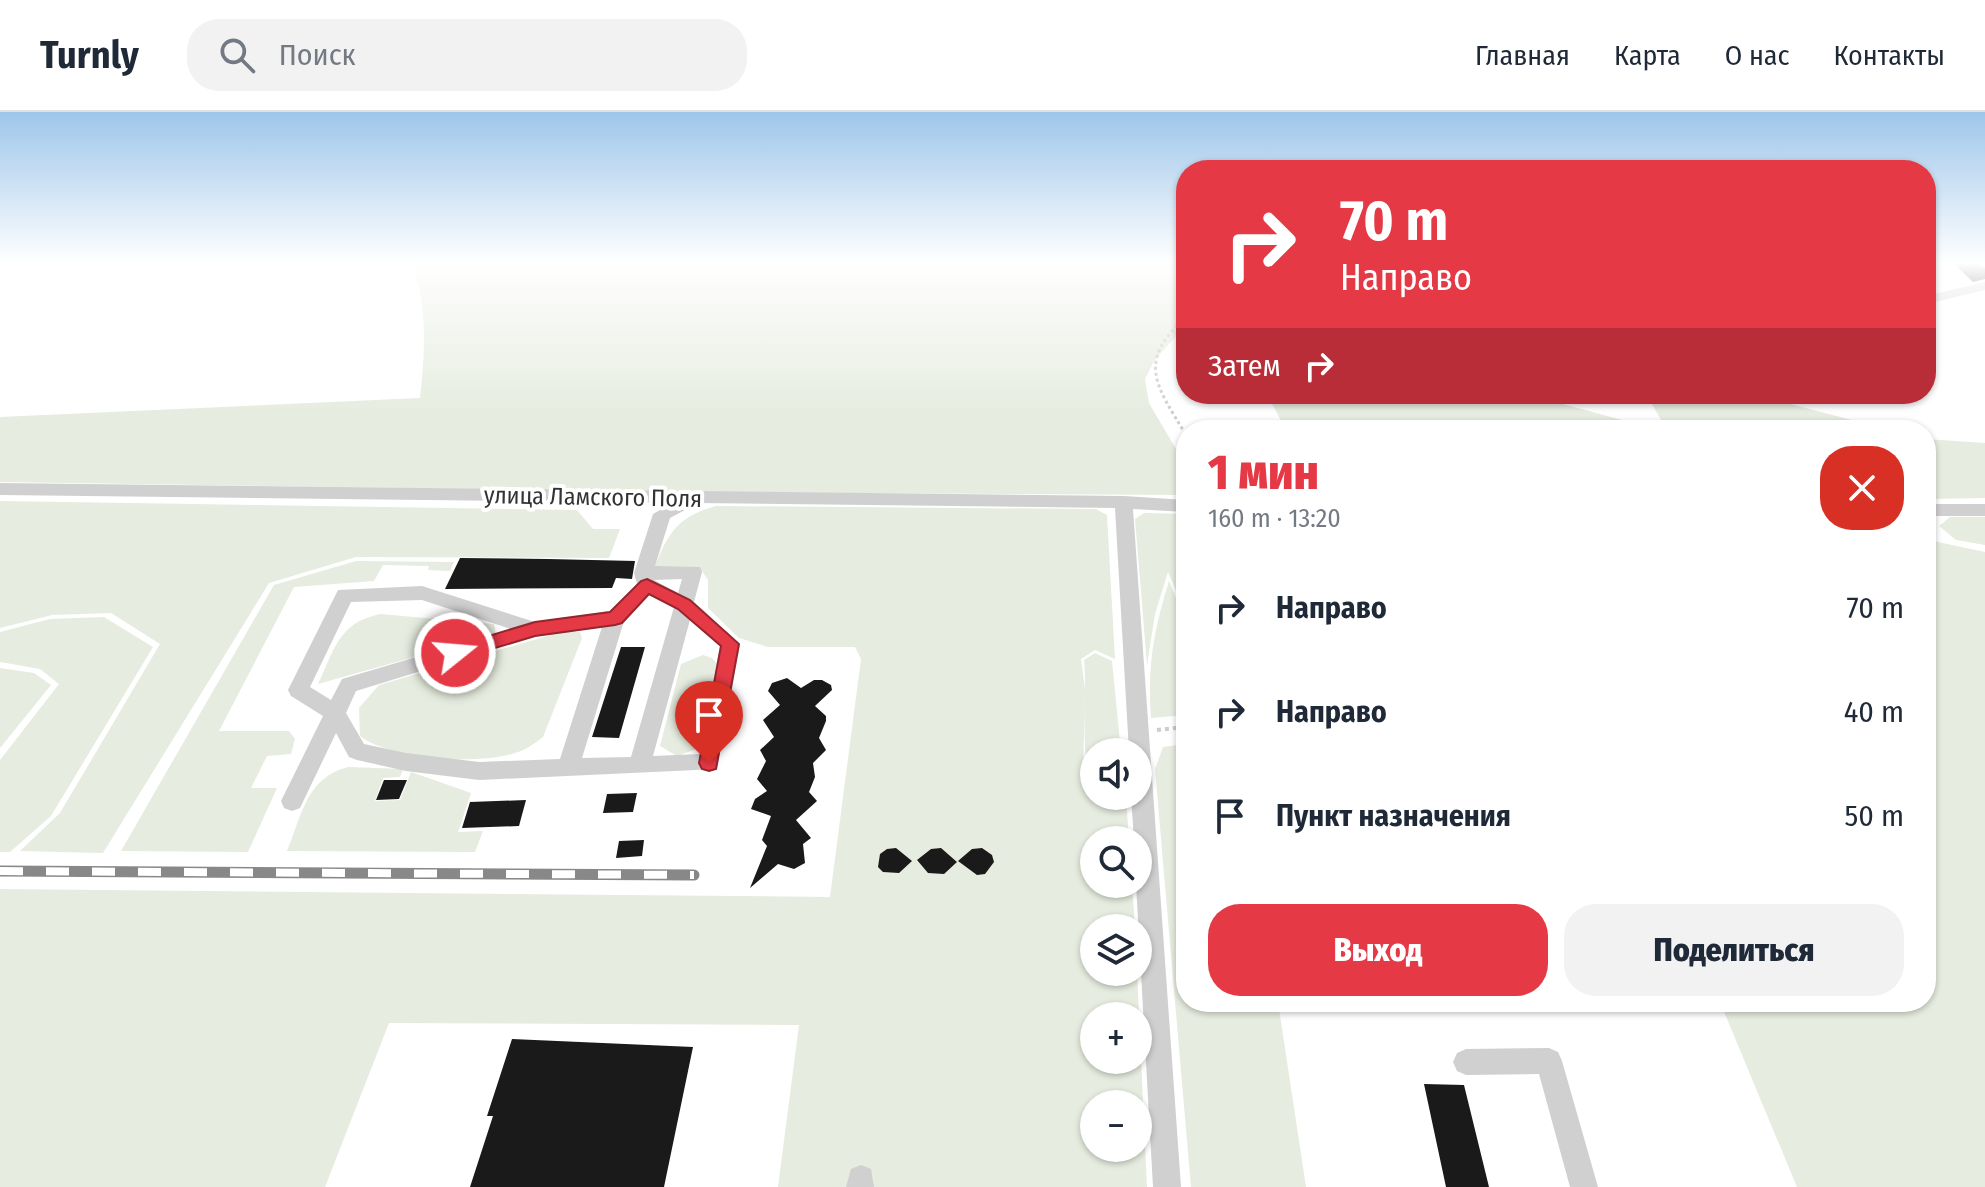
<!DOCTYPE html>
<html lang="ru">
<meta charset="utf-8">
<style>
body{margin:0;font-family:"Fira Sans Condensed",sans-serif;background:#f2f2f3;color:#1f2937;height:100vh;display:flex;flex-direction:column;font-size:30px;white-space:nowrap}
*{box-sizing:border-box;margin:0}
p{font-size:26px;color:#747a83}
.icon{flex:none;width:44px;height:44px;fill:none;stroke:currentColor;stroke-width:2;stroke-linecap:round;stroke-linejoin:round}
.map{position:relative;flex:1;overflow:hidden}
.side{position:absolute;left:1176px;top:308px;width:760px;height:592px;display:flex;flex-direction:column;background:#fff;border-radius:32px;box-shadow:0 2px 6px #0004}
.side>*{flex:none}
.hud{position:absolute;left:1176px;top:48px;width:760px;height:244px;border-radius:32px;box-shadow:0 2px 6px #0004;background:#e63946;color:#fff;overflow:hidden}
.fabs{position:absolute;left:1080px;top:626px;display:grid;gap:16px}
.fabs a{display:grid;place-items:center;width:72px;height:72px;border-radius:50%;background:#fff;box-shadow:0 2px 6px #0004;font-size:40px}
.pin{position:absolute;display:grid;place-items:center;width:68px;height:68px;color:#fff;margin:-82px -34px;border-radius:50% 50% 50% 0;rotate:-45deg;box-shadow:0 0 8px #0007}
.pin .icon{rotate:45deg}
.me{position:absolute;width:88px;margin:-44px;rotate:73deg;stroke-linejoin:round;filter:drop-shadow(0 0 6px #0008)}
.turn{display:flex;align-items:center;gap:28px;height:168px;padding:0 32px;font-size:36px}
.turn .icon{width:104px;height:104px;stroke-width:2.5}
.turn b{display:block;font-size:56px;line-height:68px}
.then{display:flex;align-items:center;height:76px;padding:0 32px;background:#0003;gap:16px;font-size:30px}
.round{display:grid;place-items:center;flex:none;width:84px;height:84px;border-radius:32px;background:#f2f2f3}
.headline{display:flex;align-items:center;justify-content:space-between;height:136px;padding:0 32px}
h1{font-size:48px;font-weight:800;line-height:60px;color:#e63946}
.action{display:flex;gap:16px;margin-top:auto;padding:16px 32px}
.action a{flex:1;height:92px;border-radius:32px;background:#e63946;color:#fff;font-size:32px;font-weight:800;line-height:92px;text-align:center}
.action a+a{background:#f2f2f3;color:#1f2937}
ul{padding:0;list-style:none}
li{display:flex;align-items:center;gap:24px;height:104px;padding:0 32px}
li div{flex:1}
li b{display:block;font-size:30px}
li em{font-style:normal}
header{display:flex;align-items:center;gap:48px;box-sizing:border-box;height:112px;padding:0 40px;background:#fff;border-bottom:2px solid #e0e1e3}
header strong{font-size:38px}
nav{display:flex;gap:44px;margin-inline-start:auto;font-size:28px}
.search{width:560px;height:72px;background:#f2f2f3;display:flex;align-items:center;gap:20px;box-sizing:border-box;padding:0 28px;border-radius:32px;color:#747a83;font-size:30px}
.map>svg:first-child{display:block}
.green{fill:#e6ecdf;fill-rule:evenodd}
.building{fill:#1a1a1a}
.lines{fill:none;stroke-linecap:round;stroke-linejoin:round}
.path-far1{stroke:#cdcdcd;stroke-width:3;stroke-dasharray:3 3;stroke-linecap:butt}
.path{stroke:#cdcdcd;stroke-width:4;stroke-dasharray:4 4;stroke-linecap:butt}
.minor{fill:#d0d0d0;fill-rule:evenodd}
.rail-casing{stroke:#888;stroke-width:11}
.rail{stroke:#fff;stroke-width:8;stroke-dasharray:23;stroke-linecap:butt}
.route{fill:#e63946;stroke:#96252e;stroke-width:2}
.labels{text-anchor:middle;dominant-baseline:central;stroke-width:8;stroke-linejoin:round;paint-order:stroke}
.street-label{font-size:24px;fill:#333;stroke:#fff}
</style>
<header>
<strong>Turnly</strong>
<div class="search"><svg class="icon" aria-label="search" viewBox="0 0 24 24"><circle cx="10" cy="10" r="6"/><path d="M15 15l6 6"/></svg>Поиск</div>
<nav><a>Главная</a><a>Карта</a><a>О нас</a><a>Контакты</a></nav>
</header>
<div class="map">
<svg width="1985" height="1075" viewBox="0 0 1985 1075">
<rect width="100%" height="100%" fill="#fff"/>
<path class="green" d="M412,152H1186V213L1154,249L1145,267L1149,291L1186,354V383L675,380L0,370V305L420,286C425,241 428,195 412,152Z
M1276,282H1526L1659,318H1286L1271,290Z
M1646,282H1752L1890,318H1667Z
M1926,327L1985,331V386L1926,387Z
M0,389L577,398L593,417H620L609,446L356,445L269,471L103,741L20,739L60,701L160,532L111,501L52,503L0,516Z
M716,394L1096,397L1107,403L1115,547L1095,538L1081,547L1085,577L1083,661L1094,677V684H1126L1129,728H1094V772H1132L1135,816H1094V860H1137L1147,1075H778L799,913L389,911L325,1075H0V777L830,785L861,547L855,535H768L739,526L708,496V468L702,459L654,456C669,420 677,405 716,394ZM1094,904H1138V948H1094ZM1094,992H1138V1036H1094Z
M1144,401L1186,402V501L1168,460L1155,502L1147,553L1135,407Z
M1950,405H1985V433L1956,428L1939,414Z
M1933,429L1985,440V1075H1797L1720,890H1926V454Z
M356,449L454,450L450,459L428,458L429,454L383,453L374,469L294,475L219,619H289L295,627L291,642L267,644L251,676H277L248,740L121,739L274,473Z
M1169,469L1186,511V603L1151,606C1147,554 1154,517 1169,469Z
M380,502L494,512L496,522L318,572C335,537 338,511 380,502Z
M104,505L153,535L51,704L10,740H0V648L59,572L40,557L0,550V520L50,507Z
M561,520H580L582,526L543,625C534,632 526,638 515,641C479,653 391,648 360,624L359,596L379,573Z
M1095,541L1112,549L1121,640H1094V674C1078,648 1088,582 1084,548Z
M703,543L712,546L720,555L702,635L677,644L660,634L681,552Z
M0,556L34,561L51,573L0,636Z
M1186,632V890H1278L1306,1075H1191L1155,657L1163,635Z
M348,655L403,657L400,665L383,666L375,689L400,688L411,660L471,681L458,720L483,719L475,740L287,739C302,703 306,666 348,655Z"/>
<path class="building" d="M1954,152H1980L1985,156V167L1973,170Z
M460,446L548,447L635,449L632,467L616,466L612,476L445,477Z
M621,535H645L619,626L592,625Z
M787,566L801,576L814,568H822L831,573L832,578L815,594L826,604V609L819,626L826,638L813,651L815,665L809,680L817,689L796,708L811,726L803,732L805,751L794,757L778,752L750,776L767,734L762,728L771,704L751,697L755,687L767,679L757,667L766,649L760,638L774,625L763,608L780,593L768,579L772,571Z
M384,668H407L399,687L376,688Z
M637,681L633,700L603,701L607,682Z
M526,688L519,714L462,716L470,690Z
M644,728L642,744L616,746L619,729Z
M896,736L912,749L899,761L883,760L878,755L880,742L887,737Z
M941,736L957,750L944,762L928,761L917,748L931,737Z
M982,736L992,743L994,750L985,762L977,763L958,749L972,737Z
M512,927L693,935L664,1075H470L493,1004H487Z
M1424,972L1464,973L1489,1075H1446Z"/>
<g class="lines">
<path class="path-far1" d="M1186,205C1136,250 1156,273 1186,323"/>
<path class="path" d="M1157,618L1186,615"/>
<path class="minor" d="M1985,170V178L1926,192V184Z
M0,371L1124,384L1186,388V400L1133,397L1181,1075H1153L1136,772L1138,728H1134L1131,684H1138V640H1129L1115,396L698,391L670,406L655,454L700,455L702,460L694,490L740,532L717,657L479,668L406,659L357,648L349,645L336,621L300,696L292,699L284,696L281,689L323,604L291,584L288,578L338,478L422,474L535,510L610,499L637,472L634,461L653,402L672,391L0,383ZM682,467L678,481L654,468ZM649,483L674,495L631,645L582,646L624,509ZM422,488L511,517L342,567L331,588L310,575L351,490ZM690,508L720,534L700,642L653,644ZM602,515L560,647L479,650L406,641L364,632L346,601L356,579L535,524Z
M1926,392H1985V404H1926Z
M1549,936L1558,940L1562,949L1598,1075H1570L1539,962L1466,963L1457,959L1453,950L1457,941L1466,937Z
M861,1053L871,1057L874,1075H846L851,1057Z"/>
<g class="rail-casing">
<path id="rail" d="M0,759L694,763"/>
</g>
<use href="#rail" class="rail"/>
</g>
<linearGradient id="sky" x2="0" y2="1"><stop stop-color="#9ec6ea"/><stop offset="0.5" stop-color="#fff"/><stop offset="1" stop-color="#fff" stop-opacity="0"/></linearGradient>
<rect width="1985" height="302" fill="url(#sky)"/>
<path class="route" d="M647,467L690,488L739,532L716,657L709,659L702,657L699,651L721,534L678,497L649,482L622,511L615,513L535,524L455,548L446,541L449,536L535,510L610,500L641,469Z"/>
<g class="labels">
<g class="street-label">
<text transform="translate(593 385) rotate(1)">улица Ламского Поля</text>
</g>
</g>
</svg>
<div class="fabs">
<a><svg class="icon" aria-label="sound" viewBox="0 0 24 24"><path d="M4 9h4l5-4v14l-5-4H4zM17 9q2 3 0 6"/></svg></a>
<a><svg class="icon" aria-label="search" viewBox="0 0 24 24"><circle cx="10" cy="10" r="6"/><path d="M15 15l6 6"/></svg></a>
<a><svg class="icon" aria-label="layers" viewBox="0 0 24 24"><path d="M12 4l9 5-9 5-9-5zM3 14l9 5 9-5"/></svg></a>
<a>+</a>
<a>−</a>
</div>
<div class="pin" style="left:709px;top:651px;background:#d93025"><svg class="icon" aria-label="arrive" viewBox="0 0 24 24"><path d="M6 21V4h12l-3 4 3 4H6"/></svg></div>
<svg class="me" style="left:455px;top:541px" viewBox="-20 -20 40 40"><circle r="17" fill="#e63946" stroke="#fff" stroke-width="3"/><path d="M0-11L8 9 0 5-8 9z" fill="#fff"/></svg>
<div class="hud">
<div class="turn"><svg class="icon" aria-label="right" viewBox="0 0 24 24"><path d="M7 20v-9h11M14 6l5 5-5 5"/></svg><div><b>70 m</b>Направо</div></div>
<div class="then">Затем<svg class="icon" aria-label="right" viewBox="0 0 24 24"><path d="M7 20v-9h11M14 6l5 5-5 5"/></svg></div>
</div>
<section class="side">
<div class="headline"><div><h1>1 мин</h1><p>160 m · 13:20</p></div><a class="round" style="background:#d93025;color:#fff"><svg class="icon" aria-label="close" viewBox="0 0 24 24"><path d="M6 6l12 12M18 6L6 18"/></svg></a></div>
<ul>
<li><svg class="icon" aria-label="right" viewBox="0 0 24 24"><path d="M7 20v-9h11M14 6l5 5-5 5"/></svg><div><b>Направо</b></div><em>70 m</em></li>
<li><svg class="icon" aria-label="right" viewBox="0 0 24 24"><path d="M7 20v-9h11M14 6l5 5-5 5"/></svg><div><b>Направо</b></div><em>40 m</em></li>
<li><svg class="icon" aria-label="arrive" viewBox="0 0 24 24"><path d="M6 21V4h12l-3 4 3 4H6"/></svg><div><b>Пункт назначения</b></div><em>50 m</em></li>
</ul>
<div class="action"><a>Выход</a><a>Поделиться</a></div>
</section>
</div>
